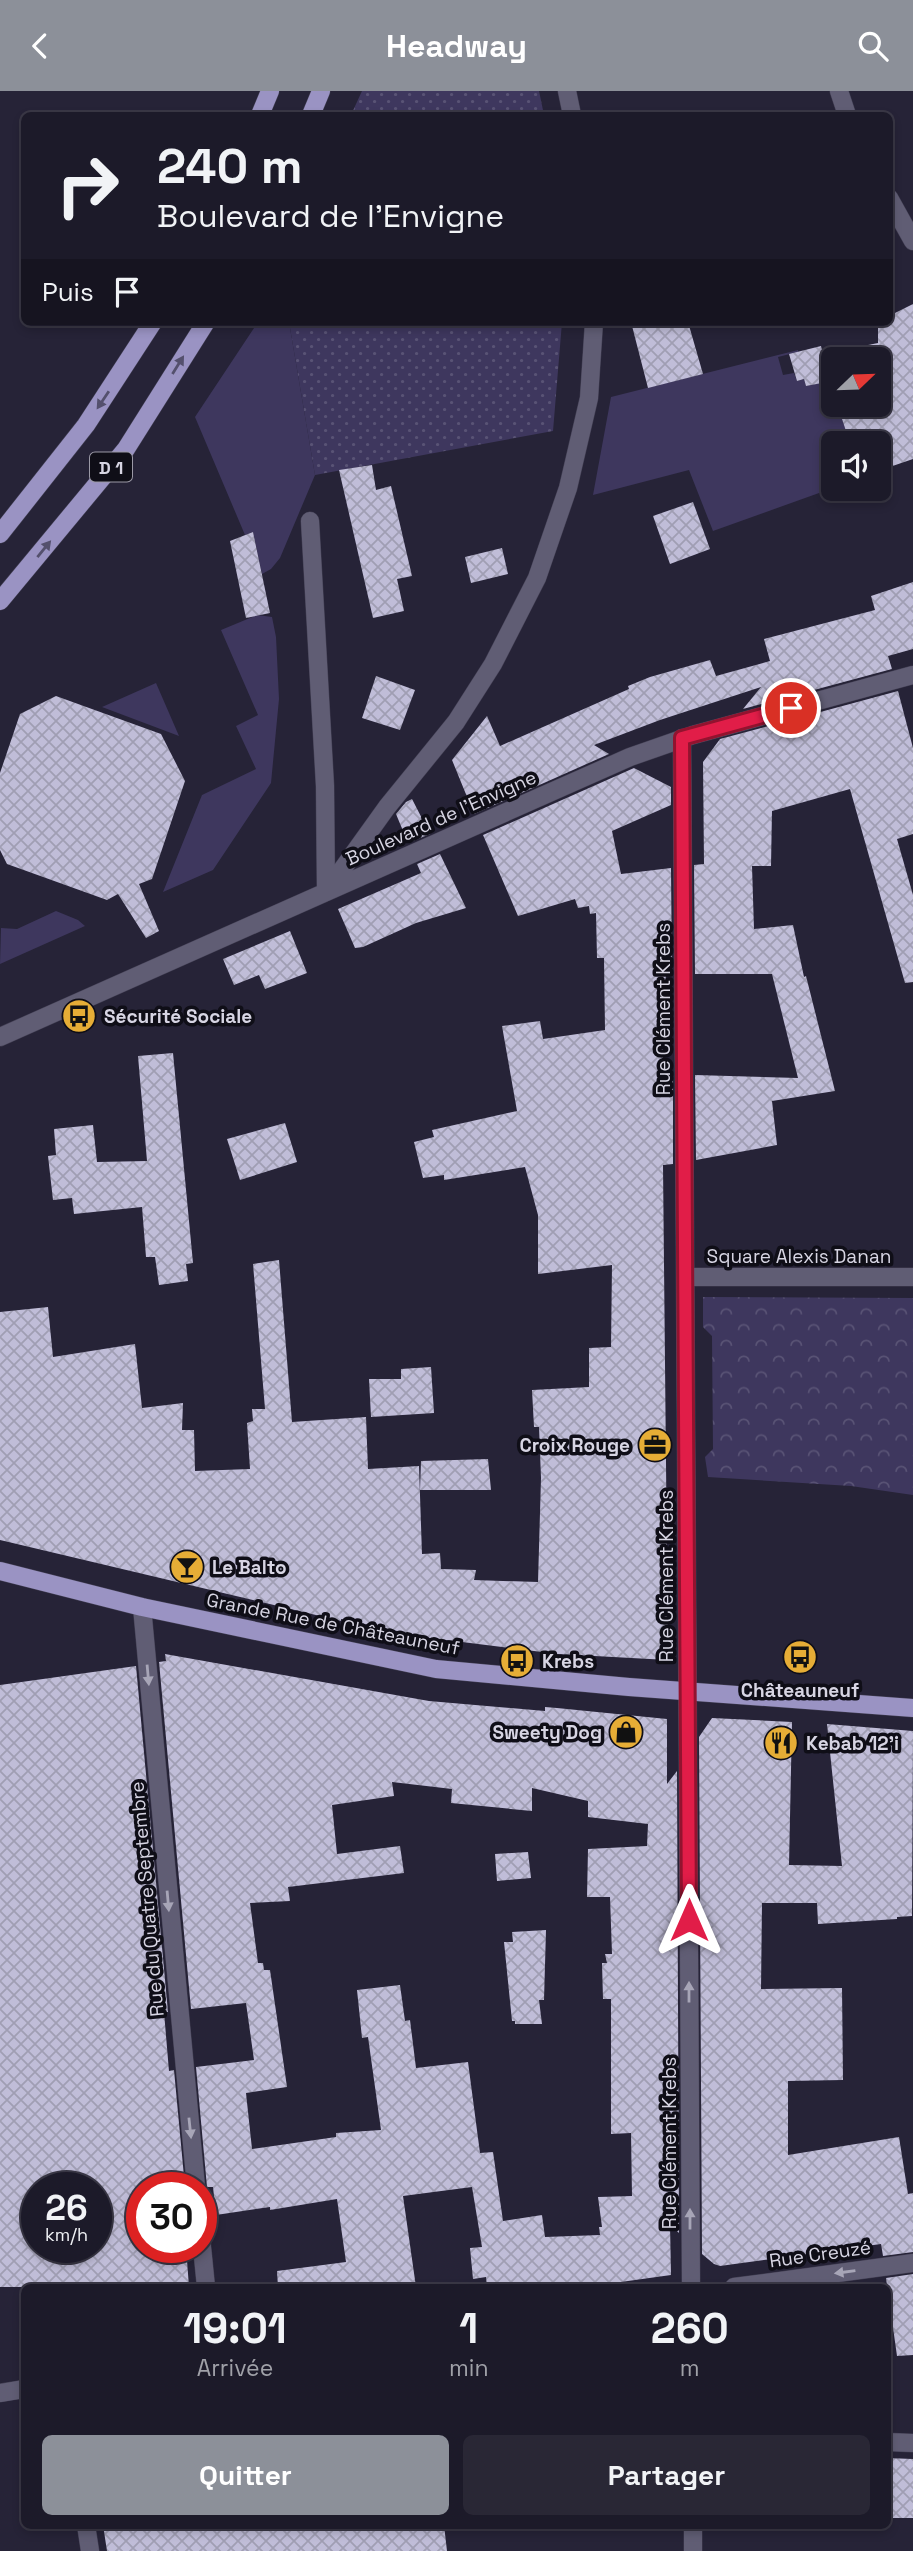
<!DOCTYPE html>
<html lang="fr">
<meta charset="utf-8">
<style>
body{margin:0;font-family:"Space Grotesk",sans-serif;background:#292735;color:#f1f3f6;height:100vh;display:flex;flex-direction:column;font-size:26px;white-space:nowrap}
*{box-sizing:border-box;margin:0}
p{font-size:23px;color:#a0a1a8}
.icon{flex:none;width:38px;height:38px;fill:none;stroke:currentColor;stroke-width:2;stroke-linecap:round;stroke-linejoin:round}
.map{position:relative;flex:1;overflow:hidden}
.side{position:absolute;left:21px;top:2193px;width:870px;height:245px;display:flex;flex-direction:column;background:#1c1a29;border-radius:10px;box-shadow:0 4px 10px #0003,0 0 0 2px #3a3846}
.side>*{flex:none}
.top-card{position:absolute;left:21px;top:21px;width:872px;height:214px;border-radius:10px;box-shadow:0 4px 10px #0003,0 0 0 2px #3a3846;background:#1c1a29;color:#f1f3f6;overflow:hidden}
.needle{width:46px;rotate:67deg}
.buttons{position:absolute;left:821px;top:256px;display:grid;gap:14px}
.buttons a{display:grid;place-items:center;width:70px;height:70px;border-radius:10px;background:#1c1a29;box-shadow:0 4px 10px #0003,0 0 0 2px #3a3846;font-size:35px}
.speed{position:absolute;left:21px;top:2081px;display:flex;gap:14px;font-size:35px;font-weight:700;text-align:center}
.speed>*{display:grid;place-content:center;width:91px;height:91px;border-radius:50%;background:#1c1a29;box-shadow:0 4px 10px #0003,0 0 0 2px #3a3846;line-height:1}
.speed small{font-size:18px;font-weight:400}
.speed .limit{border:10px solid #d22;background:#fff;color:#111}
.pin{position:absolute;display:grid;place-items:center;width:60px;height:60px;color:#fff;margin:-30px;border:4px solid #fff;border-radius:50%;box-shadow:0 2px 7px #0007}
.me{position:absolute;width:77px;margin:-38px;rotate:0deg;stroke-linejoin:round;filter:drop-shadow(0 0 5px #0008)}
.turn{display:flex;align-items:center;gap:24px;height:147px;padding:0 21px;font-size:32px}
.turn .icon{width:91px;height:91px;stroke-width:2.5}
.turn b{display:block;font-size:49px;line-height:60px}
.then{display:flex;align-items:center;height:66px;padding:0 21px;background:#0003;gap:14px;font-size:26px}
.eta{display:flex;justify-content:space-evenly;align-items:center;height:119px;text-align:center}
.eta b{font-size:42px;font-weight:600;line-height:49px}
.primary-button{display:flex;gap:14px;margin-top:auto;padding:14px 21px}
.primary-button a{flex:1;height:80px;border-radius:10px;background:#8c9099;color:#fff;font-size:28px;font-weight:600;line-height:80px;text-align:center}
.primary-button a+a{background:#292735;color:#f1f3f6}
header{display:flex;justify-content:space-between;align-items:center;height:91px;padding:0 21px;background:#8c9099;color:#fff;font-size:32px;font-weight:600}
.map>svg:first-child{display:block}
.grass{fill:#3e375e}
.park{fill:url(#park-crowns)}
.garden{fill:url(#garden-dots)}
.building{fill:url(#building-cross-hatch);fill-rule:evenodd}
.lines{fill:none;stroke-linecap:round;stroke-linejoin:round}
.minor-casing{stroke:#423f53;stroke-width:19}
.major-casing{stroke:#423f53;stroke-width:19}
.minor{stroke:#605d74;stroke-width:18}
.major{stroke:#9a93c3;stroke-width:18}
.oneway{fill:#54506d}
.oneway2{fill:#a7a5b7}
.route-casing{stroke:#92132f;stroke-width:18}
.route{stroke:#e11d48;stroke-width:12}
.labels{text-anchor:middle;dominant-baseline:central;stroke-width:7;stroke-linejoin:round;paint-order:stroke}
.shield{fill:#0f0e17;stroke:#9b99a6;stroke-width:2}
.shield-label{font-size:18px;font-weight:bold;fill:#d7d5e3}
.street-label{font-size:19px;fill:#d7d5e3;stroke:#0f0e17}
.poi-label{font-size:19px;font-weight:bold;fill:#d7d5e3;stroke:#0f0e17;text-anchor:start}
</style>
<header><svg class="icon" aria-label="back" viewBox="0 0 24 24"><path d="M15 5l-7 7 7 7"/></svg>Headway<svg class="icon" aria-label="search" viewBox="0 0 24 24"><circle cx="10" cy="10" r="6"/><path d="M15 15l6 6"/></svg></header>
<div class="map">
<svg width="913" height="2460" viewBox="0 0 913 2460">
<defs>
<pattern id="park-crowns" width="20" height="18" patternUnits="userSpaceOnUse" patternTransform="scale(1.75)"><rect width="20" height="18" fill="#3e375e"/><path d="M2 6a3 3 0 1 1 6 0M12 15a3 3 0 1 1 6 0" fill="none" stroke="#595375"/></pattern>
<pattern id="garden-dots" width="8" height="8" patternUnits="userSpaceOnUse" patternTransform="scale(1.75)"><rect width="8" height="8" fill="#3e375e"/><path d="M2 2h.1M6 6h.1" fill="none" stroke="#595375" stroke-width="1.8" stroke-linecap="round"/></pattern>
<pattern id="building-cross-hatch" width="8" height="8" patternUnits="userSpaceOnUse" patternTransform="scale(1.75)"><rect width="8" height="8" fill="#c0bdd8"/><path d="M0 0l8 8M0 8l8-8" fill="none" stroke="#a09eb3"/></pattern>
</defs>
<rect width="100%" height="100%" fill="#262337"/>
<path class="grass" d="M258,231H289L315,384L280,467L271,478L262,483L253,441L245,444L195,326Z
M798,259V261L778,266L783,284L794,282L797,290L804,288L806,295L833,289V313H846L839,318L850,352H833V397L713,440L689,379L593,404L611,306Z
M257,524L272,526L276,546L279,608L271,692L213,779L163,801L202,704L256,678L236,635L258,624L221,539Z
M156,592L179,645L102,616Z
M56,820L78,829L85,835L0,873L1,837L17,838Z"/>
<path class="park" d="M703,1206L913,1207V1404L851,1395L708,1386L705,1366L713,1358L712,1245L703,1236Z"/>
<path class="garden" d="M362,0H539L544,24H351Z
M289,231H562L553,340L315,384Z"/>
<path class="building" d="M913,213V368L878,380V352H850L837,313H878V268H833V304L827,291L806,295L804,288L797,290L789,263L821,255L823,263L878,252V231H889V225Z
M631,231H688L703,283L648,297Z
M372,374L376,399L391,395L412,485L397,488L404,520L373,527L339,379Z
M693,411L710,458L670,473L653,425Z
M253,441L270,522L246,527L230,450Z
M502,457L508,483L471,492L465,466Z
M913,491V558L888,565L892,578L743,618L761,596L660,629L594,654L609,663L474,723L452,669L487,625L500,655L629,598L628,595L650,586L710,569L716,585L770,570L764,548L875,519L871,505Z
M376,585L415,599L400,639L362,627Z
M898,600L913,657V743L897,748L913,804V891L905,892L850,698L772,720L771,775H752L754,838L793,834L804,886L806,885L835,1000L772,1010L777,1054L696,1069L695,984L798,987L772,883H695L694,774L704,773L703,671L720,648Z
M56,605L161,643L185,690L152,788L139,793L159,840L146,847L118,803L107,809L7,773L0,759V682L20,623Z
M634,677L671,696V714L612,740L621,783L671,777L672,884H666L663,908V984H673V1073L663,1074L668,1569L558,1563L430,1547L341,1528V1530L0,1449V1221L48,1216L53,1266L135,1253L142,1317L183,1312L182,1339H194L195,1380L250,1378L247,1332L253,1330L252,1318H265L253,1173L279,1169L292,1331L366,1326L368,1378L419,1375L422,1463L440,1462L441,1478L476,1479L474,1489L538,1491L541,1387L539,1336H534L532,1299L589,1296V1257L611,1256L612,1174L538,1183V1124L525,1076L444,1089V1084L423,1087L414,1051L434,1046L432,1039L517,1020L502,935L540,930L543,948L605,939L604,867H597L596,822L590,823L589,815L578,817L575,808L518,825L483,744Z
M412,708L430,743L408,752L396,723L406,711Z
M440,763L466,817L416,832L363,856L355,857L338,818L421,782L417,773Z
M290,840L307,882L265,898L259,884L234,894L223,868Z
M173,962L193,1172L186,1173L188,1190L159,1194L155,1166H146L142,1116L74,1123L72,1107L53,1109L48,1065L56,1064L54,1038L93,1034L97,1071L147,1070L138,965Z
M285,1032L297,1071L240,1089L227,1048Z
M431,1276L434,1322L371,1326L369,1288H401V1278Z
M488,1368L491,1399H420L421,1370Z
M165,1563L429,1610L545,1620V1616L557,1617L667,1628V1693L677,1680L679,2142L670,2133L671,2184L585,2196H487L486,2186L473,2188L470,2157L482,2156L472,2096L403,2105L416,2196H278L277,2180L346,2171L337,2108L270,2119V2116L216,2124L213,2096H207L196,1976L254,1969L246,1912L191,1918L159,1571L166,1570ZM392,1691L452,1698L451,1712L532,1720V1697L588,1710V1726L648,1733L647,1755L588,1758L587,1806H610L612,1863H605L607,1872H602L603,1908H611V2043L631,2042L632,2105L598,2106L602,2136H599L600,2144L545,2146L542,2124L503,2130L493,2061L480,2062L468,1971L416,1977L410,1929L405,1930L400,1894L357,1899L362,1947L368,1946L381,2039L336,2042V2046L252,2058L246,2002L287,1996L270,1879H264L263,1872H258L250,1812L290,1810L288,1796L404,1782L400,1755L337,1763L332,1714L394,1705Z
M136,1575L168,1921H164L169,1980L174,1979L185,2096H142V2156H186L189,2196H0V1594ZM37,2096H96V2156H37Z
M712,1627L792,1631L789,1774L842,1775L827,1633L913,1640L912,1825L897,1826V1828L818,1833L817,1812H762L761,1898L842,1897L843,1989L788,1990V2064L899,2046L908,2103L913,2102V2161L883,2165L881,2153L720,2175L714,2173L702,2163L699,1646Z
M528,1761L531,1787L497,1790L495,1763Z
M546,1839L544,1909H539L542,1933H515V1930H512L504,1851H513L512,1841Z
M913,2183V2264L897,2265L886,2187Z
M887,2367L913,2368V2427H887Z
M103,2434H444L447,2460H107Z"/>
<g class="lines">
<g class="minor-casing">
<path id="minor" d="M567,0L572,24
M839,0L847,24
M889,107L913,150
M310,430L325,695L326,801
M682,647L691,2196
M326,801L387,716L456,631L493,573L537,487L568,397L589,307L594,231
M0,946L630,666L693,644L913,584
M686,1186H913
M142,1516L196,2096
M201,2146L206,2196
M734,2196L913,2172
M0,2302L24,2298
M887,2351L913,2352
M86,2434L90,2460
M693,2434V2460"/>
</g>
<g class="major-casing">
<path id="major" d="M260,24L270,0
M311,24L321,0
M0,443L86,334L153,231
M0,510L126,358L206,231
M0,1480L142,1516L436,1578L629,1596L913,1617"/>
</g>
<use href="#minor" class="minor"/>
<use href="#major" class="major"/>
</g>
<defs><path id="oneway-solid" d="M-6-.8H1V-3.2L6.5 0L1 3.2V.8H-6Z" transform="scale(1.75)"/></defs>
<g class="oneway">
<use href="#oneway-solid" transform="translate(178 274) rotate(-58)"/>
<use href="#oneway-solid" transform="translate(103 309) rotate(124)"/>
<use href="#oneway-solid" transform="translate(44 458) rotate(-51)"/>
</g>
<g class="oneway2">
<use href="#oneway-solid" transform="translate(148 1584) rotate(85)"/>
<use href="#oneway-solid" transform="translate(168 1810) rotate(85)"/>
<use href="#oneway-solid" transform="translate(689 1901) rotate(-90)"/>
<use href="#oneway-solid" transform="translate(190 2037) rotate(84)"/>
<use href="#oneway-solid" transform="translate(690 2128) rotate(-90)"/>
<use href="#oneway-solid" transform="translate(845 2181) rotate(172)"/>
</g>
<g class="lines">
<g class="route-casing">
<path id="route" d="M689,1829L682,647L791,617"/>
</g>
<use href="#route" class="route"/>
</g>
<defs>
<g id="bus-disc" transform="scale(1.75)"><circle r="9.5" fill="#e6ad36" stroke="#0f0e17"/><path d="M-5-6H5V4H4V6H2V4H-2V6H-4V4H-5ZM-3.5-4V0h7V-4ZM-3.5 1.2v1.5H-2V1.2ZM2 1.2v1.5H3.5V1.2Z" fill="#111"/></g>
<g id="office-disc" transform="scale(1.75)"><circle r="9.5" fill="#e6ad36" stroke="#0f0e17"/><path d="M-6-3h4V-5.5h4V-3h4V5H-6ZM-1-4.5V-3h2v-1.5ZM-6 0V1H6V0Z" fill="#111"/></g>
<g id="bar-disc" transform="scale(1.75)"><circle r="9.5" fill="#e6ad36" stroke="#0f0e17"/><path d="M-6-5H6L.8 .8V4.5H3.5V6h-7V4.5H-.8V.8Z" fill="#111"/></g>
<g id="shop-disc" transform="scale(1.75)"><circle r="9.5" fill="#e6ad36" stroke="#0f0e17"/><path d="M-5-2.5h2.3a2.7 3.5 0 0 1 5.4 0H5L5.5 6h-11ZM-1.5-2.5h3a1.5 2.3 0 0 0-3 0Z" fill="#111"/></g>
<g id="restaurant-disc" transform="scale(1.75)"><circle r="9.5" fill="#e6ad36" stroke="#0f0e17"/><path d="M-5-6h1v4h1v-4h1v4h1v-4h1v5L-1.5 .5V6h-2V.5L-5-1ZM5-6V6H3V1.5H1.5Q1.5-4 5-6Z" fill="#111"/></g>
</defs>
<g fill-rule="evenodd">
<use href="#bus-disc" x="79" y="925"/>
<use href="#office-disc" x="655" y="1354"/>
<use href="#bar-disc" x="187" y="1476"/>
<use href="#bus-disc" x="800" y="1566"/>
<use href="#bus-disc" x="517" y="1570"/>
<use href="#shop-disc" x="626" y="1641"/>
<use href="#restaurant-disc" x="781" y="1652"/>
</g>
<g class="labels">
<rect class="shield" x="90" y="361.5" width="42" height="29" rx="5"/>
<g class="shield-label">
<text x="111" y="376">D 1</text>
</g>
<g class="street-label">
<text transform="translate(441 727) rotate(-24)">Boulevard de l'Envigne</text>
<text transform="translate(663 918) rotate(-90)">Rue Clément Krebs</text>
<text x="799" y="1165">Square Alexis Danan</text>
<text transform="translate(666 1485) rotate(-90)">Rue Clément Krebs</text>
<text transform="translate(333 1533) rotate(11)">Grande Rue de Châteauneuf</text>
<text transform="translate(147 1808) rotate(-95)">Rue du Quatre Septembre</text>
<text transform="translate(669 2052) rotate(-90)">Rue Clément Krebs</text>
<text transform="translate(820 2163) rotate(-8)">Rue Creuzé</text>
</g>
<g class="poi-label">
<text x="104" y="925">Sécurité Sociale</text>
<text x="630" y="1354" text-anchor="end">Croix Rouge</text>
<text x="212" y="1476">Le Balto</text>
<text x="542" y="1570">Krebs</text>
<text x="800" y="1599" text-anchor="middle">Châteauneuf</text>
<text x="602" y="1641" text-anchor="end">Sweety Dog</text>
<text x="806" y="1652">Kebab 12'i</text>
</g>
</g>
</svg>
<div class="buttons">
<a><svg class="needle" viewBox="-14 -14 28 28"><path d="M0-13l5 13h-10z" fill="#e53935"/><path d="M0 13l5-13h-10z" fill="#a0a1a8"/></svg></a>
<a><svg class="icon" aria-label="sound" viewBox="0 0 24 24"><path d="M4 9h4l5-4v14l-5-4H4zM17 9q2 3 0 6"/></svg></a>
</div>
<div class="speed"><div>26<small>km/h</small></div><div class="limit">30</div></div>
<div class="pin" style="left:791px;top:617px;background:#d93025"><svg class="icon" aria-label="arrive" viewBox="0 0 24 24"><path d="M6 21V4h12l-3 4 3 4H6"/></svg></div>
<svg class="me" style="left:689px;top:1829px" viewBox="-20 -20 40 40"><path d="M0-17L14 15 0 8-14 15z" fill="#e11d48" stroke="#fff" stroke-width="4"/></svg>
<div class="top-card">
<div class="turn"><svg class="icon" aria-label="right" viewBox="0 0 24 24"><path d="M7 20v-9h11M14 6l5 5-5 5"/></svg><div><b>240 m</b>Boulevard de l'Envigne</div></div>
<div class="then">Puis<svg class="icon" aria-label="arrive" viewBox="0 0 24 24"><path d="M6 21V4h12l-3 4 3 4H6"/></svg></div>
</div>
<section class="side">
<div class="eta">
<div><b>19:01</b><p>Arrivée</p></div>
<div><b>1</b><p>min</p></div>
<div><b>260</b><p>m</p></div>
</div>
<div class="primary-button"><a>Quitter</a><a>Partager</a></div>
</section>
</div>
